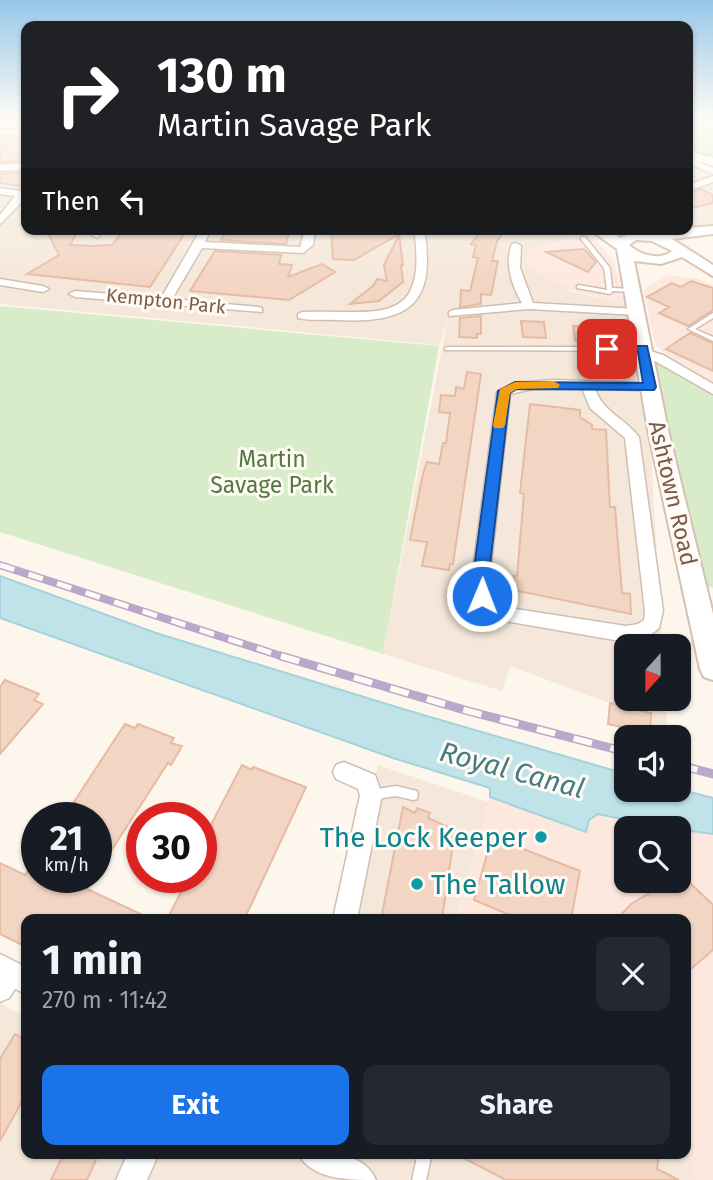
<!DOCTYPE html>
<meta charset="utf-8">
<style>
body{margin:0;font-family:"Fira Sans",sans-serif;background:#242831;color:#f1f3f6;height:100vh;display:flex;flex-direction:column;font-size:26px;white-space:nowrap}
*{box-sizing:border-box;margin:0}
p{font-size:23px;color:#9ea1a6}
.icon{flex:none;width:38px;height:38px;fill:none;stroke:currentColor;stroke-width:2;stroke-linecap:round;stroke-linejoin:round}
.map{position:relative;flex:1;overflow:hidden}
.details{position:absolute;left:21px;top:914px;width:670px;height:245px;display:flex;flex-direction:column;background:#171b24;border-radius:14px;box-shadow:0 2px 5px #0004}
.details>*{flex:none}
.hud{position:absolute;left:21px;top:21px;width:672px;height:214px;border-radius:14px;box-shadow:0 2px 5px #0004;background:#202124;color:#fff;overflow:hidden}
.needle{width:46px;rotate:201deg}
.controls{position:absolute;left:614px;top:634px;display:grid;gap:14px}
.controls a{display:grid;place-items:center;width:77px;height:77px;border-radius:14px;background:#171b24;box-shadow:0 2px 5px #0004;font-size:35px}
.speed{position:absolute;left:21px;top:802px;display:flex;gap:14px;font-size:35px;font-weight:700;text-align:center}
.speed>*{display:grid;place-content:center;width:91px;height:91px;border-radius:50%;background:#171b24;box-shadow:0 2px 5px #0004;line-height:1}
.speed small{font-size:18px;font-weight:400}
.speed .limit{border:10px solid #d22;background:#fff;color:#111}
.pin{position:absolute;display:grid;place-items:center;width:60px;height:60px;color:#fff;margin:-30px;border-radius:14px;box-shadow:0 4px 10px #0006}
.me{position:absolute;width:77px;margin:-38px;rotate:1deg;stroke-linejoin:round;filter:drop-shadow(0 0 5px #0008)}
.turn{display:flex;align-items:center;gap:24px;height:147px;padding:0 21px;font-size:32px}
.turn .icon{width:91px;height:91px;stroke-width:2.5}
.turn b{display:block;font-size:49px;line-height:60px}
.then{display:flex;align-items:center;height:66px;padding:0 21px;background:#0003;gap:14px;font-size:26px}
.round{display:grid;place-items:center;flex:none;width:74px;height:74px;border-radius:14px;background:#242831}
.overview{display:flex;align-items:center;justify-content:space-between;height:119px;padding:0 21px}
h1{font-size:42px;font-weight:700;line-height:52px}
.button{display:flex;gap:14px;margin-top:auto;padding:14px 21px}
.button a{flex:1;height:80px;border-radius:14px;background:#1a73e8;color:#fff;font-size:28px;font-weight:700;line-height:80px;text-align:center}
.button a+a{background:#242831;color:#f1f3f6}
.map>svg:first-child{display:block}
.residential{fill:#f5e8da}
.commercial{fill:#fde8e0}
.green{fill:#d8ecc9}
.water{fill:#bfe3e8;stroke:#a5d3da;stroke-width:2}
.building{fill:#f3d5c3;stroke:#e6bba3;stroke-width:2}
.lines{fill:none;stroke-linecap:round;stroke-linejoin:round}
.lane-casing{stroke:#d1beb0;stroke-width:3}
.street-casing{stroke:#d1beb0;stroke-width:3}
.secondary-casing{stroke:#d6c0b0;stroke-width:4}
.lane{fill:#fff;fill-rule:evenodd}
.street{fill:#fff;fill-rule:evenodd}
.secondary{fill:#fff;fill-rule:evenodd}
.rail-far1-casing{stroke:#b9a8c9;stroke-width:8}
.rail-casing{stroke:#b9a8c9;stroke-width:9}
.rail-far1{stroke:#fffaf3;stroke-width:5;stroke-dasharray:15;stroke-linecap:butt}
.rail{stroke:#fffaf3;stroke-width:6;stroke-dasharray:19;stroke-linecap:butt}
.route{fill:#1a73e8;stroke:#114b97;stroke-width:2}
.slow{fill:#f59e0b}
.culture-dot{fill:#0f9aa8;stroke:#fffaf3;stroke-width:2.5}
.labels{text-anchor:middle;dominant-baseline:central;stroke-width:6;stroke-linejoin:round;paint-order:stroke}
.far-street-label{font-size:19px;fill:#7a5c4d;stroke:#fffaf3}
.park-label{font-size:23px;fill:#537a41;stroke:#fffaf3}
.street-label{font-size:23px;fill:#7a5c4d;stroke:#fffaf3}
.near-water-label{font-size:28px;font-style:italic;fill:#437c86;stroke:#fffaf3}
.near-culture-label{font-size:28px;fill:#0d838f;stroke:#fffaf3;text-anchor:end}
</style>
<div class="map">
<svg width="713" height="1180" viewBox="0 0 713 1180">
<rect width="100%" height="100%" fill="#fdf6ec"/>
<path class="residential" d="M0,118H26V229L585,230L527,254L548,280L571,287L569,291L625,304L649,417L662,646H626V698H666L667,726L651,725L650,713L609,703L510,666L502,691L383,654L449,312L440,345L0,304Z
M688,158L713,165V226L687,231L654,229H688Z
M378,765L489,802L458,911L475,919H343Z
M0,1003L26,1017V1153H686V1134L696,1180H0Z"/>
<path class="commercial" d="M585,230L613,259L625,304L569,290L570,287L548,280L528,267L527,254Z
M667,275L698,279L713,285V383L693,373L689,366L673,362L655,344L643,290Z
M490,788L586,831L589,820L598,814L663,828H626V880H679V830L713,834V1180H696L686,1134V919H475L458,912L489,802Z"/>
<path class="green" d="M688,118H713V157L688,150Z
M0,306L439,346L383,654L0,532Z
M648,357L713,394V588L704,585L689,512Z"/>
<path class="water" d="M0,576L156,633L403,709L626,774V789H679L713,798V834C674,829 638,823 598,814L589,820L586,832L490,797V788L393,758L0,618Z"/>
<path class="building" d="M26,135V161L0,162V138Z
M26,172V187L0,183V174Z
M701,189L713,195V203L688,209V193Z
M46,229H79L70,245L92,246L112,245L125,229L187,230L150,287L27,274L59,255Z
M227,229L271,231L290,229L286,244L221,240Z
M331,229L349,231L406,230L354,260L333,259Z
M483,229H506L497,241L492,261H498L491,295L481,294V304L460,307L461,290L470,291L478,258L473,257L476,245L471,244Z
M399,235L403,265H401L403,282L379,301L350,304L374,285L377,279L387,281L384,265Z
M584,249L596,262L588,272L546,252Z
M215,251L281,255L279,264L292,265L288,277L322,264L335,272L289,300L190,291Z
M691,281L713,288V310L688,326L659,313L669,307L647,297L672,283L681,287Z
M481,316V334H477V338L459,337L460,318Z
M521,321L544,322L546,338L523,337Z
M573,326L599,328L602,342L575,340Z
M690,333L713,343V371L666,349Z
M467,372L481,374L453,564H450L449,570L422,566L427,542L410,540L422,478L427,462L439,464L443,443H446L450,413L439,412L441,395L455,396L456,387L464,389Z
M530,404L580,410V417L592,425V429L606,430L610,507H615L622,593L630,594L631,614L513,590L514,576H517L524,494L520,493Z
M5,680L39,694L34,700L43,704L0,754V687Z
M610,703L651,713L650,734L608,724Z
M125,724L135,728L138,724L174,738L171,743L182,746L171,765L168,763L96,874V817H64Z
M242,765L252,770L253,767L306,787L252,903L244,919H167L189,877H201V844Z
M403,807L415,813L417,808L430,813L428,818L455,830L442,919H381Z
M492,837L580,871L571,919H519L474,900Z
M37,857V877H95L87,889L151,919H26V947L0,934V863L25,875Z
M670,881L690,883L713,905V950L686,973V919H617L631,904Z
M15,1034L26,1040V1094L0,1141V1059Z
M64,1153H99L87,1180H51Z
M454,1153H659L657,1169L679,1180H506Z"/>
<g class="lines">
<g class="lane-casing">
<path id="lane" d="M581,237H585L610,268L612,288L633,289L635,290V292L613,291L610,294L577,288V286L579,285L607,290L604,268L581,239Z
M713,313V318L695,329L713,337V341L688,329Z
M447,347H644L647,349L644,351L445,350V348Z
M396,786L417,791L418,795L417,799L413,800L396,796L371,800L367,799L366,795L367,791L371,790Z
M418,1153H432L426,1180H412Z"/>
</g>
<g class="street-casing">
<path id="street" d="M26,128V132L0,135V131Z
M688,157L713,168V174L688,163Z
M26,163V169L0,171V165Z
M713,176V182L688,191V185Z
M0,188L26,192V198L0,224V215L15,196L0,194Z
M96,229H106L97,238L92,235Z
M201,229H211L205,242L300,247L305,229H315L313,245L303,253L202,248L172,299L258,307L262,308V312L75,297L69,294L75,291L161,298Z
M414,229H424C437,304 409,324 336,320C324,319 310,321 298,318V314L302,312C374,309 429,331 414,229Z
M516,243L521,246L520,268L533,303L637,309L643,312L637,315L529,309L449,316V312L453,310L522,303C512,286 504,263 512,244Z
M0,279L43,286L49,289L43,292L0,285Z
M644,349L663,355L713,384V394L655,361L640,356V350Z
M553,380L650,383L657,387L650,391L595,388C602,412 625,418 639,437L663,611L659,628L649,636L626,642L499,620L482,607L471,583L497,392L517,383ZM582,388L590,408L625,438L645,611L644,620L638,624L626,626L509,608L495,597L489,583L510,394L533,389Z
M344,762L375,775L382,795L357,919H333L360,795L358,789L336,779L333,772L336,765Z
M0,954L26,967V994L15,989L9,998L0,1002Z
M128,1153H159L147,1180H116Z
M298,1153C326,1153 363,1150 376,1180C349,1180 311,1180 298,1153Z"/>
</g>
<g class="secondary-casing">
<path id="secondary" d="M688,151L713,158V166L688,158Z
M713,226V234L672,239L713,265V276L682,257L661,264L634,261L668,430L713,614V680L704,677L700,669L648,430L617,249L589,229H606L621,238C631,230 695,228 713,226ZM636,240L652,241L672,251C660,261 640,255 629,245Z"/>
</g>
<use href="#lane" class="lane"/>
<use href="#street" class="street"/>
<use href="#secondary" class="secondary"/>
<g class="rail-far1-casing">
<path id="rail-far1" d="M0,565L287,658"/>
</g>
<g class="rail-casing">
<path id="rail" d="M281,656L468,711L626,752
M679,765L713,774"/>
</g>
<use href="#rail-far1" class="rail-far1"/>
<use href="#rail" class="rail"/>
</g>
<linearGradient id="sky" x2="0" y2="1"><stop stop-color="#97c7e8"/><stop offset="0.42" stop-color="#fefbf6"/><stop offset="1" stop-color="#fefbf6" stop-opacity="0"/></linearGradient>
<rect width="713" height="283" fill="url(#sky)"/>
<path class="route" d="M647,346L656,387L654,390L517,389L510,393L488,583L490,596L482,602L477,600L472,583L498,391L515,382L643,383L638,352H607L602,349L607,346Z"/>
<path class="slow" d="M554,381L560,385L558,388L517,389L510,393L505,425L503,428H494L493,425L500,389L515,382Z"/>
<g class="culture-dot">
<circle cx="541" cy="837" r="7"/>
<circle cx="417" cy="884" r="7"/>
</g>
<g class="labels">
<g class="far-street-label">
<text transform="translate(166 301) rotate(6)">Kempton Park</text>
</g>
<g class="park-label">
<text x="272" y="459">Martin<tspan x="272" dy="26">Savage Park</tspan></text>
</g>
<g class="street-label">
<text transform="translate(673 493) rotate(77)">Ashtown Road</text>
</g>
<g class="near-water-label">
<text transform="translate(512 770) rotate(15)">Royal Canal</text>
</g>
<g class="near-culture-label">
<text x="527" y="837">The Lock Keeper</text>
<text x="431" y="884" text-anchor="start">The Tallow</text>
</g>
</g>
</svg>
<div class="controls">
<a><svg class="needle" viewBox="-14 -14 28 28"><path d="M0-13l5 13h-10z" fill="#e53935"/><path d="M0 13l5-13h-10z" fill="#9ea1a6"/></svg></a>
<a><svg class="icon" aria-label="sound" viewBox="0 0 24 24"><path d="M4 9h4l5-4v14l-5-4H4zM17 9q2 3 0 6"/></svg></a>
<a><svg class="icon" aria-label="search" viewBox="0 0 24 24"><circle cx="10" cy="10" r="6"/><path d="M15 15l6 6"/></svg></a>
</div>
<div class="speed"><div>21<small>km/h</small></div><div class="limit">30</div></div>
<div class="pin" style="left:607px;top:349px;background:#d93025"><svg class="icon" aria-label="arrive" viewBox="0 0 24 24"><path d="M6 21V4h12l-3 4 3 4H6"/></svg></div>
<svg class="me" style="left:482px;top:596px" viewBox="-20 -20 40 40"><circle r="17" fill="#1a73e8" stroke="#fff" stroke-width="3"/><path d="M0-11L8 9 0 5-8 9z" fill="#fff"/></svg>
<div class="hud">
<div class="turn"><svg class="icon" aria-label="right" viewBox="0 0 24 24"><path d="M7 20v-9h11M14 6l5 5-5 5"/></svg><div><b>130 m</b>Martin Savage Park</div></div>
<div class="then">Then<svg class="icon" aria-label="left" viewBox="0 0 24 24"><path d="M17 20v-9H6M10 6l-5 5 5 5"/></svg></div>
</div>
<section class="details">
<div class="overview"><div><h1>1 min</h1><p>270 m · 11:42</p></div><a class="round"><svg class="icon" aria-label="close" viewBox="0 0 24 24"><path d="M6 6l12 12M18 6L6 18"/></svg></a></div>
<div class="button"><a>Exit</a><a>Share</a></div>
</section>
</div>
